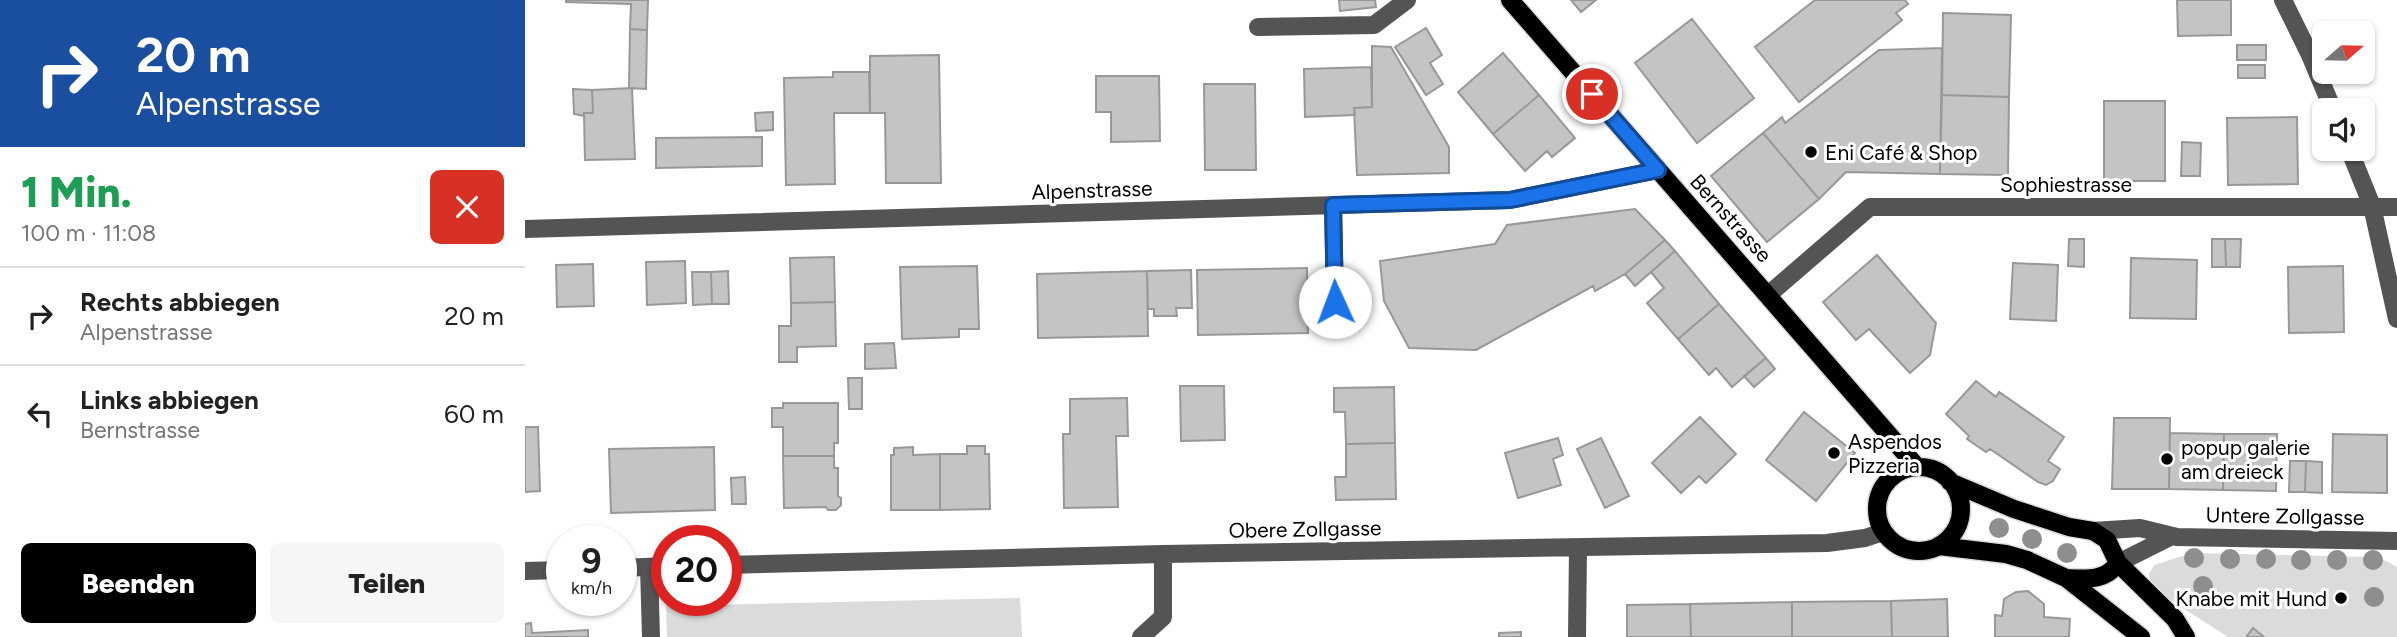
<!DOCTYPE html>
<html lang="de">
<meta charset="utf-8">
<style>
body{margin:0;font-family:Figtree,sans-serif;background:#f6f6f6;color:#222;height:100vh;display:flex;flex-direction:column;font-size:26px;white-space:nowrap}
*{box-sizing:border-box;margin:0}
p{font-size:23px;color:#767676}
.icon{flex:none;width:38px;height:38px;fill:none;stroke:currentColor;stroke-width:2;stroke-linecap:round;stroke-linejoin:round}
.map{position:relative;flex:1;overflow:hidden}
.panel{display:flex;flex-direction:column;background:#fff;width:525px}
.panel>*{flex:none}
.top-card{background:#1a4fa0;color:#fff;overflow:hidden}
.needle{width:46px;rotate:70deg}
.fabs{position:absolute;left:1787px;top:21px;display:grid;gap:14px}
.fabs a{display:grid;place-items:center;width:63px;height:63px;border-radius:10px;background:#fff;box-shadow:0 2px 5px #0004;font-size:35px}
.speed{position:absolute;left:21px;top:525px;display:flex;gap:14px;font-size:35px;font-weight:700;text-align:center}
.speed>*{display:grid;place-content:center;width:91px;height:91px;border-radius:50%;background:#fff;box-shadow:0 2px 5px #0004;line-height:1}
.speed small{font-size:18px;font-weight:400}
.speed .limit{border:10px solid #d22;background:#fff;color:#111}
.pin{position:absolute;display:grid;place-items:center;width:60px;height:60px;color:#fff;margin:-30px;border:4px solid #fff;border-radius:50%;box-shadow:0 2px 7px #0007}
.me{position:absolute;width:77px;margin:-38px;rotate:358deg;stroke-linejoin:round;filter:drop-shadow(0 0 5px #0008)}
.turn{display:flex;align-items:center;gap:24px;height:147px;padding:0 21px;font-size:32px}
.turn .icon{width:91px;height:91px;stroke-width:2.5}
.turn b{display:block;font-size:49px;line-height:60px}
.round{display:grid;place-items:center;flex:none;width:74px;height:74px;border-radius:10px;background:#f6f6f6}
.overview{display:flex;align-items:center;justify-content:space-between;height:119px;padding:0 21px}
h1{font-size:42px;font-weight:800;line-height:52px;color:#1e9e55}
.button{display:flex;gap:14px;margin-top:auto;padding:14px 21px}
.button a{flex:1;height:80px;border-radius:10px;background:#000;color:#fff;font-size:28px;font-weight:800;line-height:80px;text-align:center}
.button a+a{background:#f6f6f6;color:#222}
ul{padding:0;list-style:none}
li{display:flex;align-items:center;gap:21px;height:98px;padding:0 21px;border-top:2px solid #e0e0e0}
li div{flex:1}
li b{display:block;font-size:26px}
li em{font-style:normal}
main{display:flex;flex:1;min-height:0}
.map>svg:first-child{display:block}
.green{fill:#dbdbdb}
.building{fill:#c4c4c4;stroke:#989898;stroke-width:2}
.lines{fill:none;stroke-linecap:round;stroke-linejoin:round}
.major-casing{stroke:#dbdbdb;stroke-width:21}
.minor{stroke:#545454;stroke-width:18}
.major{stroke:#000;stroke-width:18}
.tree{fill:#8e8e8e}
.route-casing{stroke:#114b97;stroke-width:18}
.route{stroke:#1a73e8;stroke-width:12}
.poi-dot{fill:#000;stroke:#fff;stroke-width:2.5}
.labels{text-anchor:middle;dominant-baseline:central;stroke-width:6;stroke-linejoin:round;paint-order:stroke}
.poi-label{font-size:21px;fill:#000;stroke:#fff;text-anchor:start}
.street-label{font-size:21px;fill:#000;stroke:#fff}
</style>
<main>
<section class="panel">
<div class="top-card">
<div class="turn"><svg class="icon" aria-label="right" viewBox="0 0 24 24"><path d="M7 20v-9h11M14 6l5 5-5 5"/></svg><div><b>20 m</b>Alpenstrasse</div></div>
</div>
<div class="overview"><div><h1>1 Min.</h1><p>100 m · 11:08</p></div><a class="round" style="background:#d93025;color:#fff"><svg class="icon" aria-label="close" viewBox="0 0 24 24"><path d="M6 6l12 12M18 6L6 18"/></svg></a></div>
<ul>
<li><svg class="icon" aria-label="right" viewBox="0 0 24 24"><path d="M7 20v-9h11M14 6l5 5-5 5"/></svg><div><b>Rechts abbiegen</b><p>Alpenstrasse</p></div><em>20 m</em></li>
<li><svg class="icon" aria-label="left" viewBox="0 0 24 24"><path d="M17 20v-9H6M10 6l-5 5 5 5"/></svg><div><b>Links abbiegen</b><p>Bernstrasse</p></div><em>60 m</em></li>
</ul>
<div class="button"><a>Beenden</a><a>Teilen</a></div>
</section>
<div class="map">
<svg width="1872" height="637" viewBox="0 0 1872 637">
<rect width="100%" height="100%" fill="#fff"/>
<path class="green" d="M1667,553L1848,557L1861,561L1872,567V637H1703L1636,594L1625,581L1624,574L1629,565Z
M495,598L497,637H142L141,606Z"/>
<path class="building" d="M41,0H123L122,30L105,29L106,4L41,2Z
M814,0H850L851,7L815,11Z
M1046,0H1071L1056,12Z
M1290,0H1380L1383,4L1371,13L1377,20L1274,102L1230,47Z
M1652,0H1706V35L1653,36Z
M1418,13L1486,15L1484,97L1417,95Z
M1167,19L1229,98L1172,143L1110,63Z
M901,28L917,55L905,63L918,84L901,95L870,47Z
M105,29L122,30L121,89L104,88Z
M1712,45H1741V60H1712Z
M847,46L866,47L924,147V173L832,175L829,108L847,107Z
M1417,48L1415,174L1321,172L1294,199L1238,133L1257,117L1260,123L1354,50Z
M978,53L1014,95L968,134L933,92Z
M414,55L416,183H361L360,113H345V56Z
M1713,65H1740V78H1713Z
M846,67L847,107L829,108L830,115L780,117L779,69Z
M308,72H344L345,113H309L310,184L261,185L259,78L308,77Z
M571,76H634L635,141L586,142V112H571Z
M679,84H730L731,170H680Z
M107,88L110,159L60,160L59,113H68L67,90Z
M48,89L67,90L68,113H59V116L49,114Z
M1014,95L1050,138L1027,157L1022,151L1000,171L968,134Z
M1417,95L1484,97L1483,175L1415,174Z
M1579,101H1640V181H1579Z
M248,112V130L231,131L230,113Z
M1772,117L1773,184L1703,185L1702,118Z
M1238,133L1294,199L1242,242L1186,176Z
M237,137V166L131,168V138Z
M1657,142L1676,143L1675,176H1656Z
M1110,209L1140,240L1100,274L1070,291L1068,286L951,350L884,348L859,301L855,261L970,244L982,225Z
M1544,239H1559V267L1543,266Z
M1687,239H1700L1701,267H1687Z
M1700,239H1716L1715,267H1701Z
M1140,240L1150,251L1110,286L1100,274Z
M1150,251L1194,304L1153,339L1122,303L1139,288L1126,272Z
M1352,255L1411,323L1405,355L1385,373L1344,329L1331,340L1298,302Z
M309,257L310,302L266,303L265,258Z
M1606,258L1672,260L1671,319L1605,318Z
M160,261L161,303L122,305L121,262Z
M1488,263L1533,265L1531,321L1485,319Z
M68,264L69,306L32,307L31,265Z
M452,266L454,329H434V337L377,339L375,267Z
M1818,266L1819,332L1764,333L1763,267Z
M782,268L783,333L673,335L672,270Z
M666,270L667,308H651L652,316H629V309H623L622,271Z
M203,271L204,304H187L186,272Z
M622,271L623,336L513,338L512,274Z
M167,272H186L187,304L168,305Z
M310,302L311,346L272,347V362H254V326H266V303Z
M1194,304L1241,358L1207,387L1191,368L1184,375L1153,339Z
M369,343L371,368L340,369V344Z
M1241,358L1250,369L1229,387L1219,376Z
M323,378H337V409H324Z
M1451,381L1471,397L1474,392L1539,437L1523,461L1535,469L1528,481L1521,485L1513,482L1465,449L1461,452L1442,439L1444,436L1421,414Z
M655,386H699L700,440L656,441Z
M869,387L870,443L821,444L820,412H809V388Z
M602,398L603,436H591L593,507L539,508L538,434H545V399Z
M258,403H313V443H309V456H258V427H247V408H258Z
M1279,412L1330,453L1291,501L1241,460Z
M1175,417L1211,454L1181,483L1174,476L1156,493L1127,463Z
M1589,418H1645L1644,489H1587Z
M0,427H13L15,491L0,492Z
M1645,433L1699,434L1698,490L1644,489Z
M1699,434H1752L1751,491L1698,490Z
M1808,434L1862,435V493L1807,492Z
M1033,438L1038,455L1028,459L1036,485L993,498L980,453Z
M1076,438L1104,496L1080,508L1052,449Z
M870,443L871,499L811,500L810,477H821V444Z
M442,446H460V454H464L465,509L415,510V454H442Z
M189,447L190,510L86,513L84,449Z
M388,447V455L415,454V510H366V455H369V448Z
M258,456H309V468H313V496L316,498V505L311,510H303L301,507L259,508Z
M1765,461H1781L1780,492H1764Z
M1781,461L1797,462V493L1780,492Z
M220,477L221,504H207L206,478Z
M1503,591L1519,604V617L1545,619L1544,637H1470V615L1477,616L1479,599L1491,592Z
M1422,599L1423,637H1367L1366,601Z
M1366,601L1367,637H1267V602Z
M1267,602V637H1166L1165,604Z
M1165,604L1166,637H1102V605Z
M6,623L7,633L63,630V637H0V624Z
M1728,628L1739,637H1724L1722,636Z
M996,632V637H974V633Z"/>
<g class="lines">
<g class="major-casing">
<path id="major" d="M985,0L1392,467
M1352 509a42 42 0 1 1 84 0a42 42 0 1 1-84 0Z
M1425,482L1489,509L1544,527L1568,531L1582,540L1593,563L1650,619L1661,637
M1414,546L1481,554L1502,560L1541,578L1616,637
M1541,578C1562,579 1581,581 1593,563"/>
</g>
<path class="minor" d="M1758,0L1785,55L1808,110
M733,27L849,25L882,0
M1824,149L1847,206L1872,319
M808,205L810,302
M0,229L985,200L1133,170
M1243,295L1345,207H1872
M1568,531L1615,528L1652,537L1872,541
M1593,563L1647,536
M201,565L638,554L1302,543L1340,538L1358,532
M124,567L126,637
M96,568L142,566
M0,571L37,570
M616,637L638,617V554
M1052,637L1053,548"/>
<use href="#major" class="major"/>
</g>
<g class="tree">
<circle cx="1474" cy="528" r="10"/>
<circle cx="1507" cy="539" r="10"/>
<circle cx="1542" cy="553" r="10"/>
<circle cx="1669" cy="558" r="10"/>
<circle cx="1705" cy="559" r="10"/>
<circle cx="1741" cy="559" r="10"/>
<circle cx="1776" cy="560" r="10"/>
<circle cx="1812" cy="560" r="10"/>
<circle cx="1848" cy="560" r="10"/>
<circle cx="1678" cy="586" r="10"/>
<circle cx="1849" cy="597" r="10"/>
</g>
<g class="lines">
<g class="route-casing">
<path id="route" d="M810,302L808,205L985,200L1133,170L1067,94"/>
</g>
<use href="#route" class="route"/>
</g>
<g class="poi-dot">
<circle cx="1286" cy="152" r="7"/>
<circle cx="1309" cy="453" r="7"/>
<circle cx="1642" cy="459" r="7"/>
<circle cx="1816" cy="598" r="7"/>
</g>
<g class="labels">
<g class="poi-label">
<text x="1300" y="152">Eni Café &amp; Shop</text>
<text x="1323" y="441">Aspendos<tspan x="1323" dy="24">Pizzeria</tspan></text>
<text x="1656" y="447">popup galerie<tspan x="1656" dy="24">am dreieck</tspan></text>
<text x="1802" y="598" text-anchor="end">Knabe mit Hund</text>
</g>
<g class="street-label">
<text x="1541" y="184">Sophiestrasse</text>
<text transform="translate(567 190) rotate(-2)">Alpenstrasse</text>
<text transform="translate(1206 218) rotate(48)">Bernstrasse</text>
<text transform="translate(1760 516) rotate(1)">Untere Zollgasse</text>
<text transform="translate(780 529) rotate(-1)">Obere Zollgasse</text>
</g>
</g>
</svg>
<div class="fabs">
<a><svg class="needle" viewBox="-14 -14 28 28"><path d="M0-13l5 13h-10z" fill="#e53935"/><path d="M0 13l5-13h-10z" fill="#767676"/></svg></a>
<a><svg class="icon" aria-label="sound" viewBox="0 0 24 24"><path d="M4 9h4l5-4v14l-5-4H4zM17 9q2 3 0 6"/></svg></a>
</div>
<div class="speed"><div>9<small>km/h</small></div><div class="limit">20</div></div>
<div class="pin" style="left:1067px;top:94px;background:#d93025"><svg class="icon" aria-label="arrive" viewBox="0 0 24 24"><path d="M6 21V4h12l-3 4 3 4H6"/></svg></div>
<svg class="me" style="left:810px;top:302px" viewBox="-20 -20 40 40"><circle r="19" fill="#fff"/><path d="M0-13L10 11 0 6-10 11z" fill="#1a73e8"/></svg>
</div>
</main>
